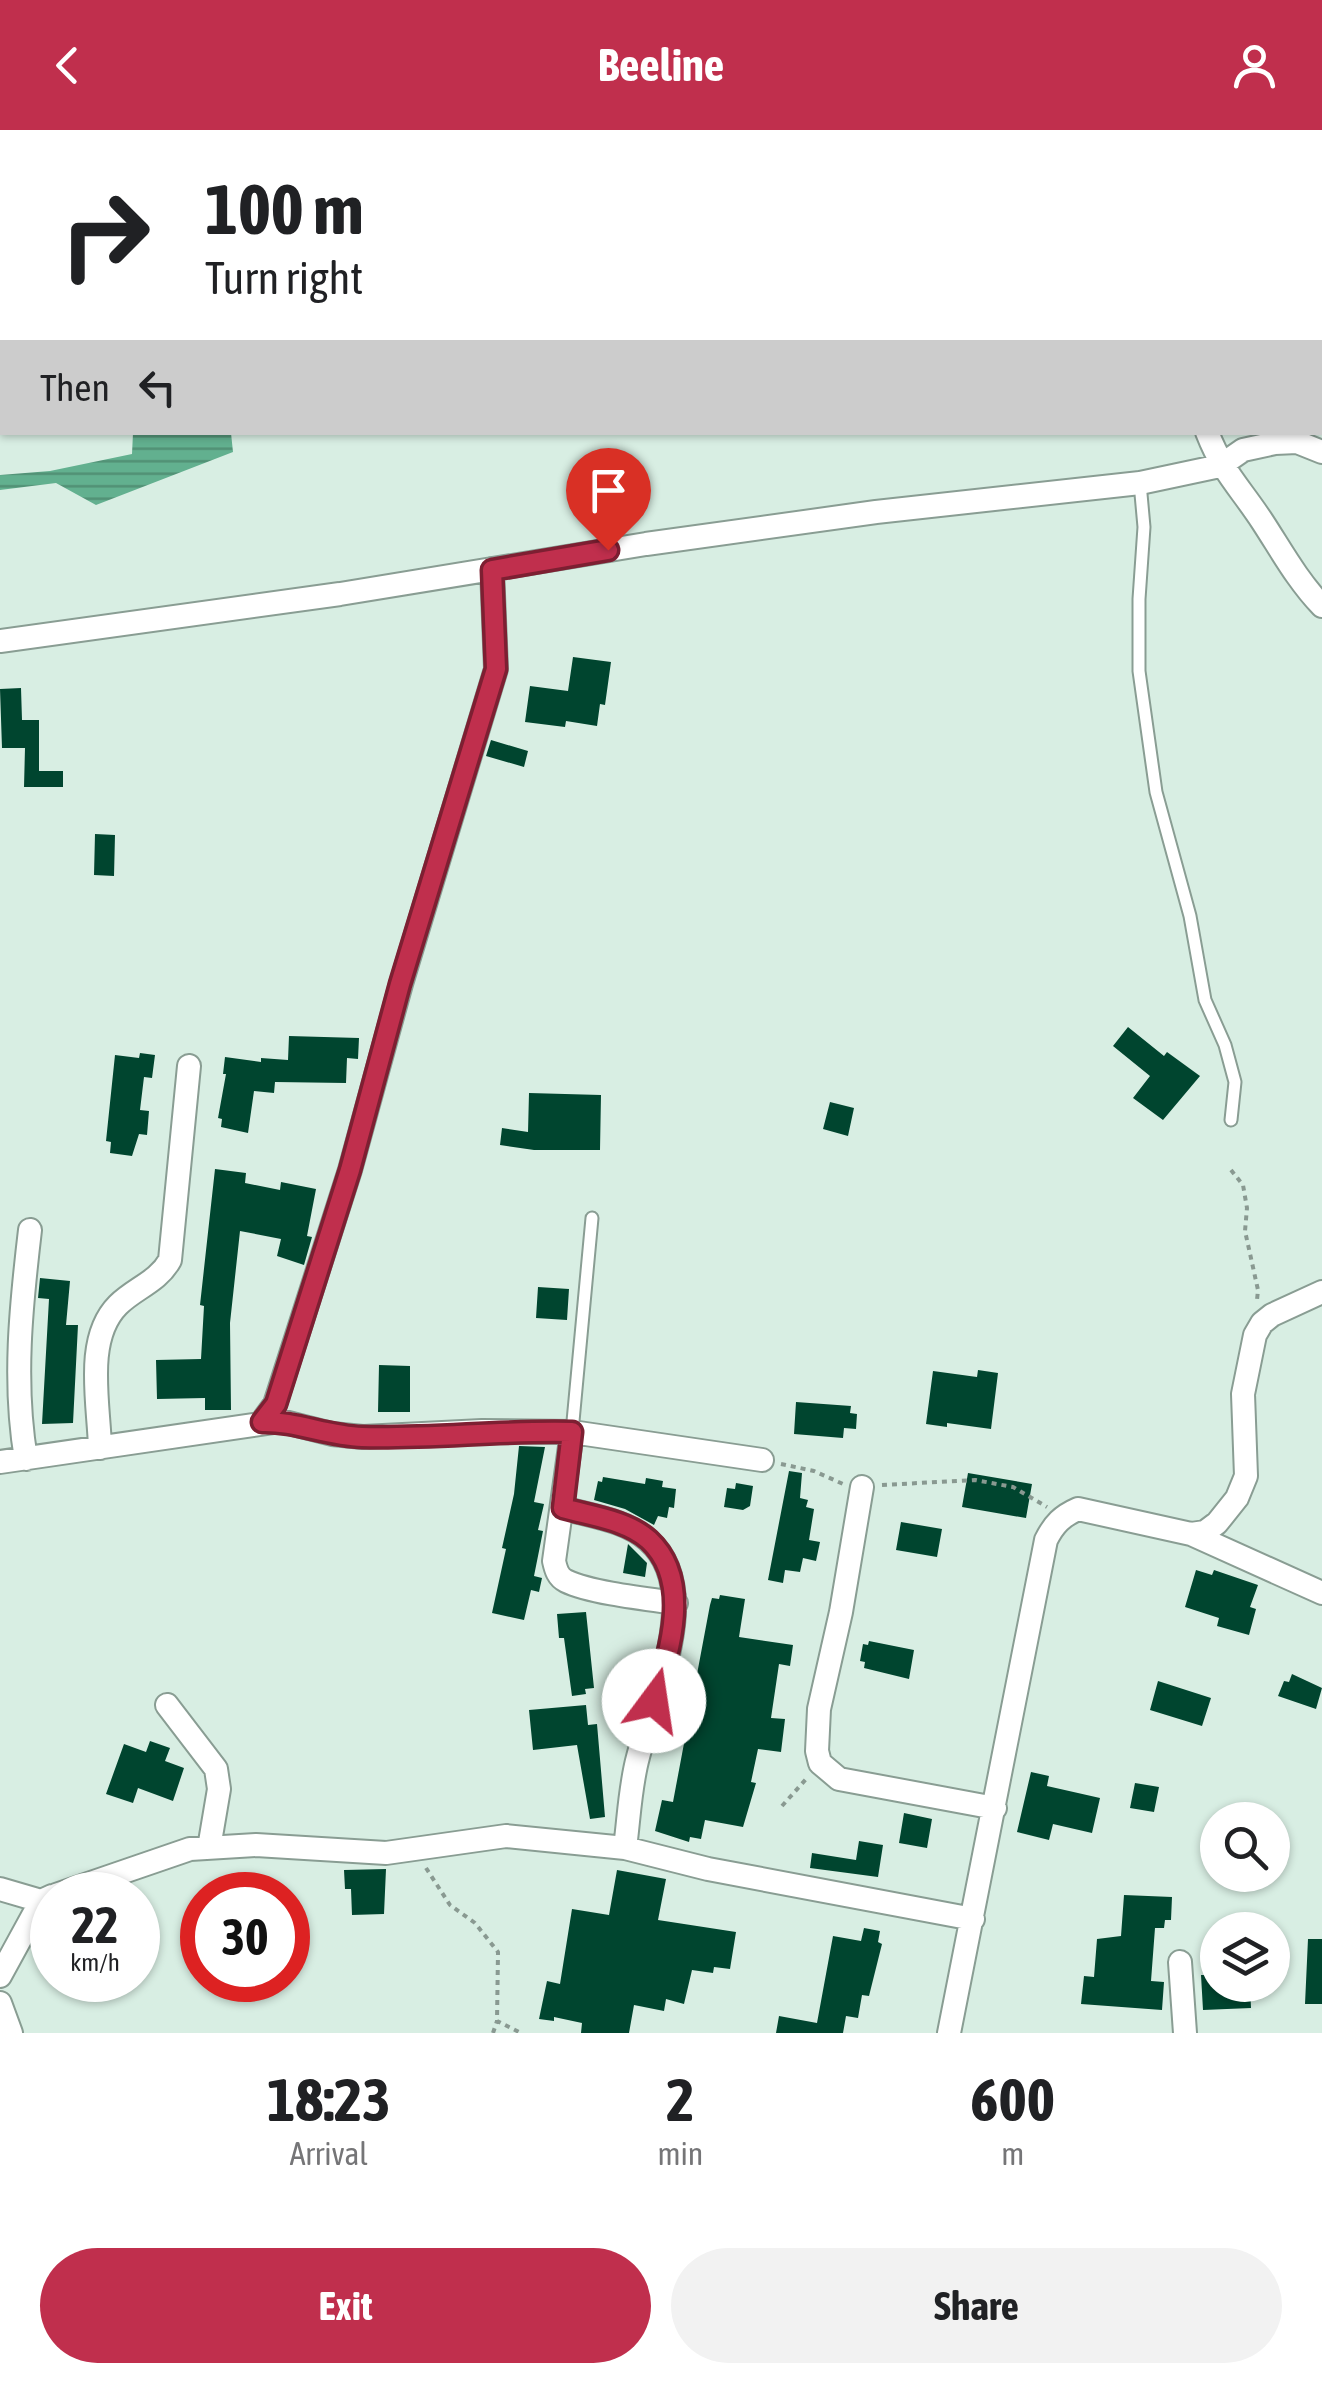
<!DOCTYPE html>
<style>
body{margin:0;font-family:"Asap Condensed",sans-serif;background:#f2f2f2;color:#202124;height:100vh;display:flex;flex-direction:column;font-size:38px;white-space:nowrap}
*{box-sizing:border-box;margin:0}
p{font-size:32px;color:#757577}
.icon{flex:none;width:55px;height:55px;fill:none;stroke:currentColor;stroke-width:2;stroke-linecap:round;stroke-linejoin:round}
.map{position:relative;height:1903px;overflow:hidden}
.side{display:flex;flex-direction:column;background:#fff;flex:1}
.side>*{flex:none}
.banner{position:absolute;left:0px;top:0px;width:1322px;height:305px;box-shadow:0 2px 8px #0004;background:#fff;color:#202124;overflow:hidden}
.buttons{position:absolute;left:1200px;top:1672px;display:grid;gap:20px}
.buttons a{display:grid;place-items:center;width:90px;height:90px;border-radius:50%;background:#fff;box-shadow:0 2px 8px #0004;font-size:50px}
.speed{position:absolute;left:30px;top:1742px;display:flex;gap:20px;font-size:50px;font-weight:700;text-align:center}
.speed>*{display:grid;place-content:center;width:130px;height:130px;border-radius:50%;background:#fff;box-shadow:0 2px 8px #0004;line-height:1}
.speed small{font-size:25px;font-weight:400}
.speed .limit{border:15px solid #d22;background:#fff;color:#111}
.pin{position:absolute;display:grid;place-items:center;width:85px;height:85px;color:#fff;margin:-102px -42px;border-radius:50% 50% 50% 0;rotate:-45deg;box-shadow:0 0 10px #0007}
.pin .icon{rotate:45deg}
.me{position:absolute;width:110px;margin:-55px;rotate:14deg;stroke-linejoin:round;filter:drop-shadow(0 0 8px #0008)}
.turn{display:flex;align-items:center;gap:35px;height:210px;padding:0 40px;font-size:45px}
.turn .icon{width:130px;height:130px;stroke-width:2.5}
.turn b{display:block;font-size:70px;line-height:85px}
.then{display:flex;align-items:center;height:95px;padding:0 40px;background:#0003;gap:20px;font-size:38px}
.eta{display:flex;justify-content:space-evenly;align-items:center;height:170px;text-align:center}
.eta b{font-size:60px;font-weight:700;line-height:70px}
.primary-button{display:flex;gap:20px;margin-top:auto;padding:20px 40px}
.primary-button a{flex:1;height:115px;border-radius:60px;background:#c02f4d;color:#fff;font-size:40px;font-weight:700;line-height:115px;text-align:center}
.primary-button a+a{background:#f2f2f2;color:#202124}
header{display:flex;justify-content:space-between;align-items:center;height:130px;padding:0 40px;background:#c02f4d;color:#fff;font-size:45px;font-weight:700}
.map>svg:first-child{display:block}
.water{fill:url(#water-rules)}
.building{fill:#00452f}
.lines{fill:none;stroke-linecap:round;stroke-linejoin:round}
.service-casing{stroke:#899d93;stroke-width:15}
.minor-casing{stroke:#899d93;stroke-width:26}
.path{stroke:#899991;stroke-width:4;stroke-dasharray:5 5;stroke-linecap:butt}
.service{stroke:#fff;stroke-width:11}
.minor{stroke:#fff;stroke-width:22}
.route-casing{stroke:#7d1f32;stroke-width:25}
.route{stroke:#c02f4d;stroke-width:18}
</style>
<header><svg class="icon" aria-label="back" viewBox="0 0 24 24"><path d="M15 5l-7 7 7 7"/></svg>Beeline<svg class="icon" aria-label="person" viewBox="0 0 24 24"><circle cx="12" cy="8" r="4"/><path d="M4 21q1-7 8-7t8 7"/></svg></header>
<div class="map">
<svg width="1322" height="1903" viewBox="0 0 1322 1903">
<defs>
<pattern id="water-rules" width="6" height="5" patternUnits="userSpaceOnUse" patternTransform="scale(2.5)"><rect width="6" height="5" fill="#62b08f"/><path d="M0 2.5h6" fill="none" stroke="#519075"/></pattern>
</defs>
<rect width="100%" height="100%" fill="#d8eee3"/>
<path class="water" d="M133,303H231L233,322L96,375L56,353L0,360V345L50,341L132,324Z"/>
<path class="building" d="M573,527L611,532L605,575L600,574L597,596L566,591L565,597L525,592L530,556L568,561Z
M21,558L22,590H39V641H63V657H24L25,618H2L0,559Z
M491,610L528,621L524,637L486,626Z
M95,704L115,705L114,746L94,745Z
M1128,897L1164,926L1167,922L1200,946L1163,990L1133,968L1150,946L1113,916Z
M289,906L359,908L358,929L347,928L346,953L275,952L274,963L254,961L248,1003L221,997L222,989L218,988L226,944H223L225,927L261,932V928L288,930Z
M140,923L155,925L152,948L144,947L140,980L149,981L147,1005L139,1004L132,1026L110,1023L111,1012L106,1011L115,925L139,928Z
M529,963L601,965L600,1020H534L500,1015L502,998L528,1002Z
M830,972L854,978L848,1006L823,999Z
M215,1039L246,1043L245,1053L280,1060L281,1052L316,1059L307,1106L312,1107L304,1135L277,1126L281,1109L240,1101L230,1193L231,1280H205V1268L157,1269L156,1230L201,1229L204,1176L200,1175Z
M40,1148L70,1151L66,1195H78L73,1293L42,1294L49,1169L38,1168Z
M538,1157L569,1159L567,1190L536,1188Z
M379,1235L410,1236V1282H378Z
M978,1240L998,1243L991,1299L947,1293V1297L926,1294L933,1241L977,1247Z
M796,1272L851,1276L850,1283L857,1284L856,1299L844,1298L843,1308L794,1304Z
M519,1316L545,1317L534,1372L544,1374L538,1400L543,1401L534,1446L542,1448L539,1462L531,1460L524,1490L492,1483L506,1419L502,1418L514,1364Z
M789,1341L802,1343L800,1368L808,1370L806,1377L814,1379L809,1410L820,1412L816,1431L803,1428L800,1442L785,1440L783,1453L768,1450Z
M968,1343L1032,1354L1026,1388L962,1377Z
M603,1347L645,1354L646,1348L663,1351L662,1357L676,1359L674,1378L669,1377L667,1388L658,1386L654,1395L625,1379L594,1370L598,1351L602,1352Z
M736,1353L753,1356L750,1376L743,1380L724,1377L727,1358L735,1359Z
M901,1392L942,1399L937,1427L896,1420Z
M628,1414L647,1433L645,1447L623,1443Z
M1196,1440L1212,1445L1214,1440L1258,1455L1250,1477L1256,1479L1249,1505L1217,1496L1219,1488L1185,1477Z
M720,1465L745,1469L739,1507L793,1515L790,1536L779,1534L771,1588L785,1589L781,1622L758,1619L751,1652L756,1653L743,1697L705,1690L701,1709L690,1707L689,1712L655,1701L662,1670L673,1672L710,1475L712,1468L719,1469Z
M586,1482L594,1558L585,1559L586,1564L572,1566L564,1508H559L557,1484Z
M869,1511L914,1520L909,1549L864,1538L865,1532L860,1531L863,1514L868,1515Z
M1292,1544L1322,1558L1316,1579L1278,1566L1284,1551L1289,1552Z
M1158,1551L1211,1568L1202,1596L1150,1580Z
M586,1575L588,1595L597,1594L605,1687L590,1689L577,1615L533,1620L529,1580Z
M150,1611L170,1618L165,1631L184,1638L173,1671L138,1658L133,1673L106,1664L124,1614L146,1622Z
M1031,1642L1049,1646L1047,1656L1100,1668L1092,1703L1053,1694L1049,1710L1017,1702Z
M1135,1653L1159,1657L1154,1682L1130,1678Z
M904,1683L932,1689L927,1718L899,1713Z
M859,1711L883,1715L878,1747L810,1738L812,1723L856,1730Z
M386,1739L384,1784L352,1785L351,1759H345L344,1740Z
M617,1740L666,1749L658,1790L736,1802L730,1839L714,1837L713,1843L692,1840L684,1874L666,1869L664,1881L634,1875L629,1903H581L582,1893L554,1887V1891L539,1889L547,1851L560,1854L572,1779L609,1785Z
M1124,1765L1172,1767L1171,1790H1165L1164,1798H1155L1151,1851L1164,1852L1162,1880L1081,1874L1084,1846L1094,1847L1097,1809L1121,1806Z
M864,1798L880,1801L878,1812L882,1814L869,1866L862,1865L858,1888L846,1886L843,1903H776L779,1886L817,1893L833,1806L861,1811Z
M1308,1809H1322V1874H1305Z
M1201,1845H1218V1855H1250L1251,1878L1203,1880Z"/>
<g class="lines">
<g class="service-casing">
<path id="service" d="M1140,353L1144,397L1139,469V541L1156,662L1190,786L1205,870L1225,915L1235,952L1231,990
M572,1302L592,1088"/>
</g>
<g class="minor-casing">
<path id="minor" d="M812,0L813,2
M144,2V0
M1207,302C1223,343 1239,356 1262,391C1281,420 1297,450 1322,476
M0,511L340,464L646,414L876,382L1140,353L1220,336L1243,320L1275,313L1297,312L1322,322
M262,1292L275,1274L350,1040L401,854L496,539L492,439
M572,1302L554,1431C556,1440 558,1447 566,1451C591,1463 647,1469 676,1473
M100,1318C99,1274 84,1209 118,1175C135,1158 158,1152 170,1130L189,936
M26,1329C13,1253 21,1176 30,1100
M0,1332L281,1291L332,1304L363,1307L482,1301L572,1302L762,1330
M862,1357L841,1482L819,1579L817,1621L820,1633L839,1649L995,1678
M563,1378C591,1386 626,1390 648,1410C705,1459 653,1568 638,1627C630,1656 629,1688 625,1718
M1191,1404L1322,1463
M167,1575L216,1639L219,1659L209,1718
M0,1759L41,1771L52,1766
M56,1765L190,1719L256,1715L386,1723L506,1706L625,1718L708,1739L973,1789
M1180,1832L1185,1903
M0,1846L41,1771
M0,1873L11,1903
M949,1903L1046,1410C1054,1394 1062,1386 1078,1379L1191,1404L1205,1402L1217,1393L1237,1368L1246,1346L1243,1264L1255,1205L1262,1193L1272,1185L1322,1162"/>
</g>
<path class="path" d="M452,0L457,2
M1231,1040L1243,1055L1247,1078L1245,1101L1258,1160L1257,1170
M781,1334L814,1341L843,1354
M882,1355L975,1350L1013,1357L1047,1377
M782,1676L807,1648
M426,1738L450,1775L475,1793L498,1822L497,1891L521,1903
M493,1903L497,1891"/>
<use href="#service" class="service"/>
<use href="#minor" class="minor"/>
</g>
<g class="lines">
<g class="route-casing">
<path id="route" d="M608,420L492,440L496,539L400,854L350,1040L276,1274L262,1292C295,1291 327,1306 362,1307C432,1309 502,1300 572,1302L563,1378C591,1386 627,1390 649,1410C693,1451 669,1523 654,1571"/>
</g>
<use href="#route" class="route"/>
</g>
</svg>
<div class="buttons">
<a><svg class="icon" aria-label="search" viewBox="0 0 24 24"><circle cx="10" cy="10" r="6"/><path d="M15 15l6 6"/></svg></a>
<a><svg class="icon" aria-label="layers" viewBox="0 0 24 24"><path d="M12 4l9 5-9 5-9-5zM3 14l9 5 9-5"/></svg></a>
</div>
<div class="speed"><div>22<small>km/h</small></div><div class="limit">30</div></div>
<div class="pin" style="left:608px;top:420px;background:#d93025"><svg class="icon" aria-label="arrive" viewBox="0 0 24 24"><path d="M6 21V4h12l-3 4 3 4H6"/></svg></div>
<svg class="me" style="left:654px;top:1571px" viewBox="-20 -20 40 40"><circle r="19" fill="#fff"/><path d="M0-13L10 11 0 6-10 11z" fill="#c02f4d"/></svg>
<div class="banner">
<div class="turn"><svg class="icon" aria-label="right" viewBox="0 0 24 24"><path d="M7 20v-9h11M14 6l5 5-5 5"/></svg><div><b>100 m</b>Turn right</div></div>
<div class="then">Then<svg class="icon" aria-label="left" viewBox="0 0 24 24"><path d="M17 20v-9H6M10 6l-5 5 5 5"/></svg></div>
</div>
</div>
<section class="side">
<div class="eta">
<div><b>18:23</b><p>Arrival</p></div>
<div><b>2</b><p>min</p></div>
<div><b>600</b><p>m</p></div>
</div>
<div class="primary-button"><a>Exit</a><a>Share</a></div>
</section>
